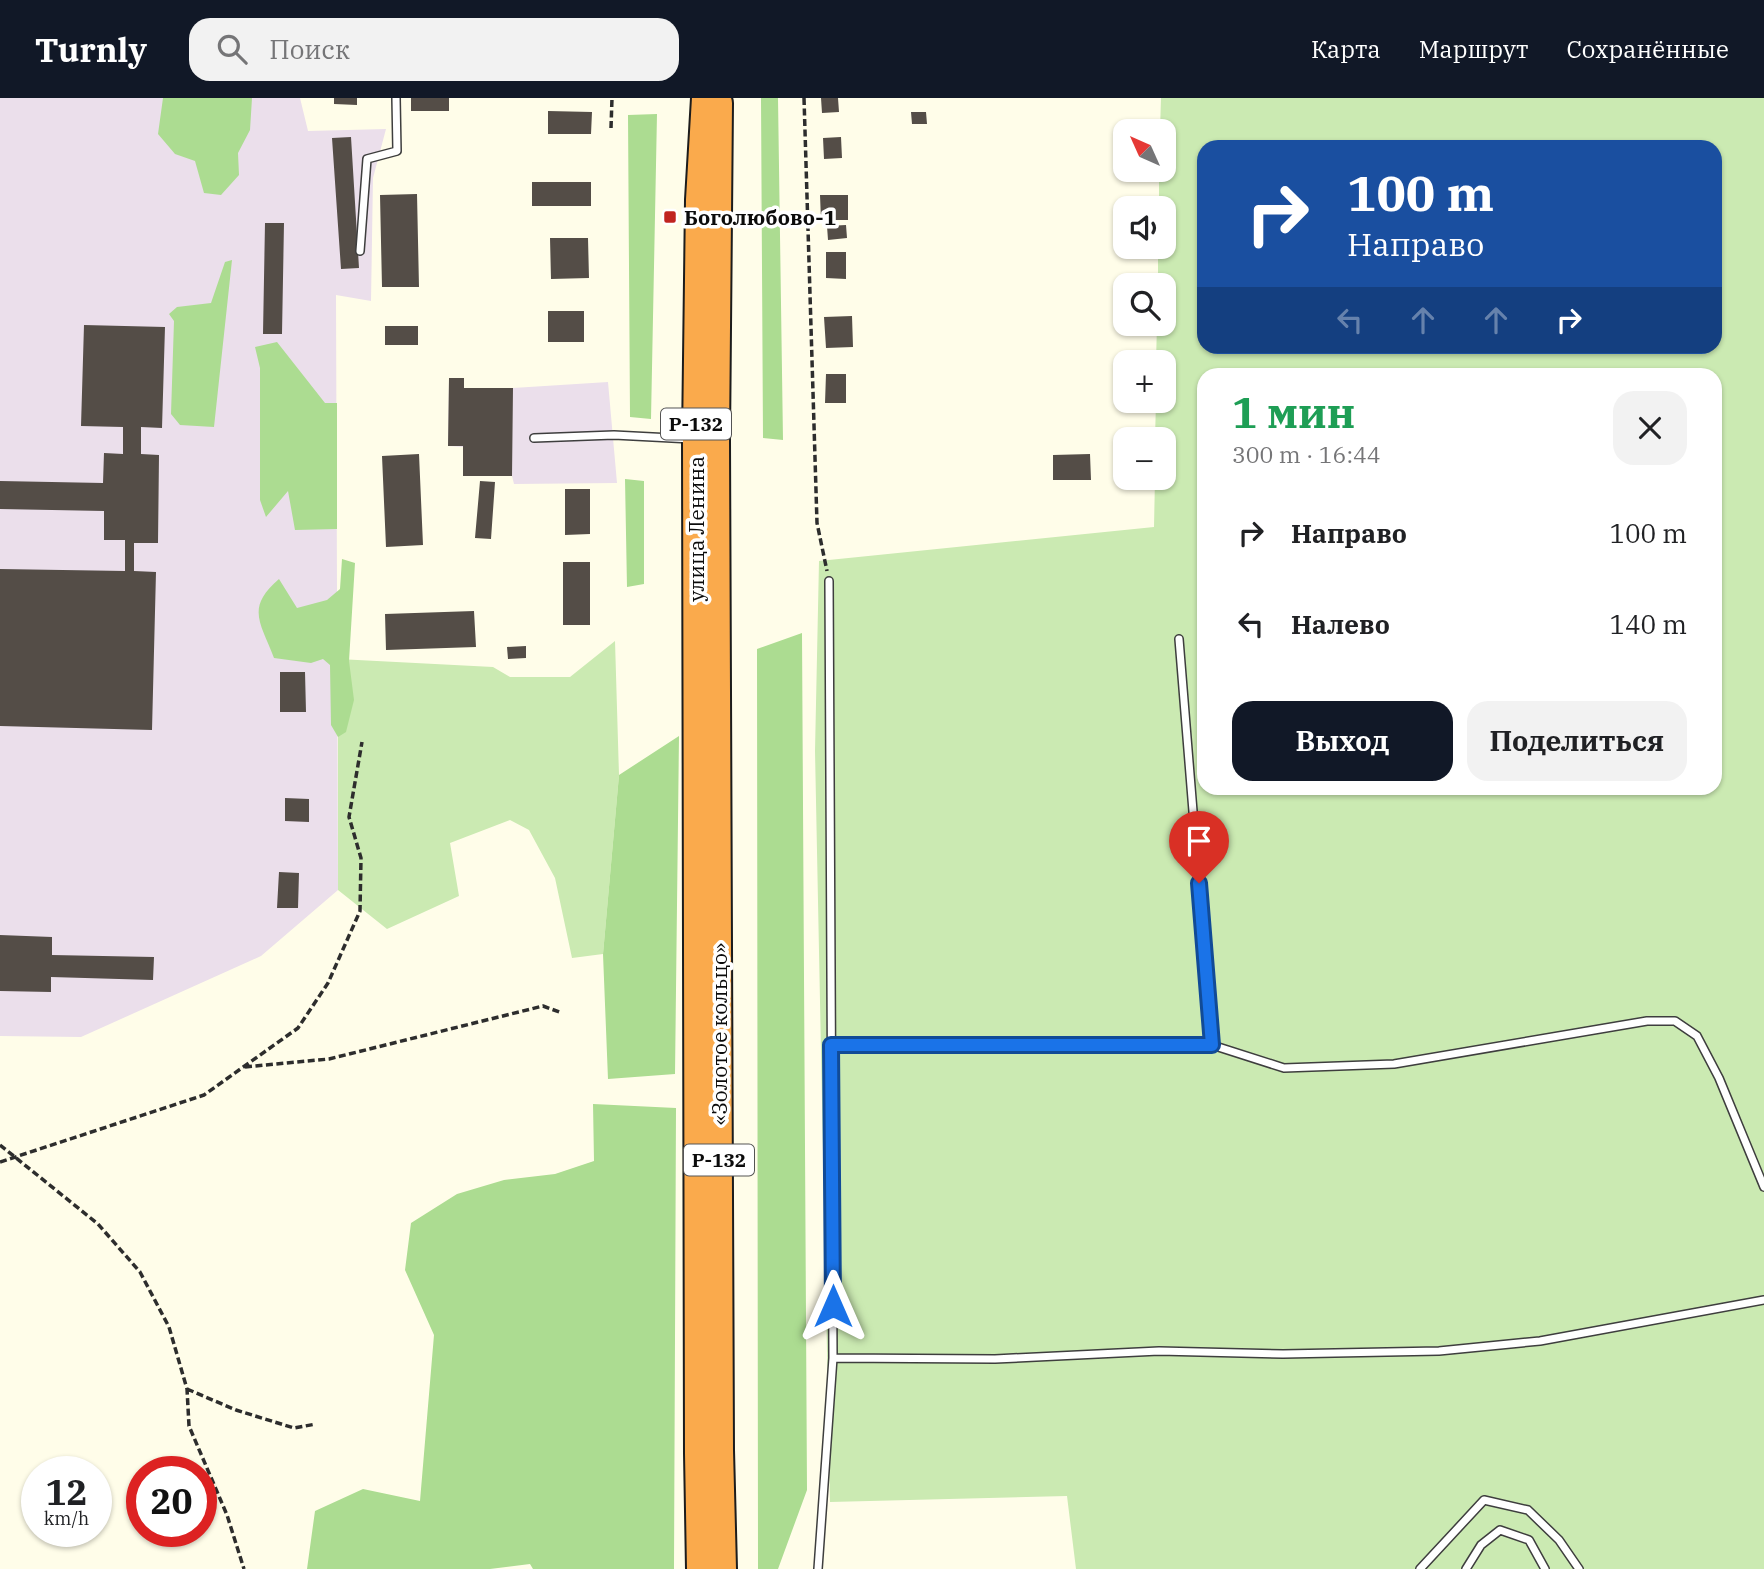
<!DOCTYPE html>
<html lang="ru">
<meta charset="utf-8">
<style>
body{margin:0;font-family:"IBM Plex Serif",serif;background:#f2f2f2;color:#202124;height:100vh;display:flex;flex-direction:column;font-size:26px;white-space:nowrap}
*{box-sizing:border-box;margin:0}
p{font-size:23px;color:#757577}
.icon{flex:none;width:38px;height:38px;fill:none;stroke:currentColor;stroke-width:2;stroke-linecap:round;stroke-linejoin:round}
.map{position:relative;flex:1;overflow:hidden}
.drawer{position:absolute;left:1197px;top:270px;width:525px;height:427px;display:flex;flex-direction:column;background:#fff;border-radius:21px;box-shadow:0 2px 5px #0004}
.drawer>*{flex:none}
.top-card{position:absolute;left:1197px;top:42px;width:525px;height:214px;border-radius:21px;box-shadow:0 2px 5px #0004;background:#1a4fa0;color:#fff;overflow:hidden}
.needle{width:46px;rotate:315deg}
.buttons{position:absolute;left:1113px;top:21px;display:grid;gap:14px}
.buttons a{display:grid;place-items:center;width:63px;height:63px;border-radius:14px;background:#fff;box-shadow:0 2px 5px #0004;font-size:35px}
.speed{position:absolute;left:21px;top:1358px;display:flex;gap:14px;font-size:35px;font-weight:700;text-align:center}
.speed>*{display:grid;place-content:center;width:91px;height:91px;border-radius:50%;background:#fff;box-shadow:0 2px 5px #0004;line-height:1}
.speed small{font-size:18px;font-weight:400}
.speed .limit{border:10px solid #d22;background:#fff;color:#111}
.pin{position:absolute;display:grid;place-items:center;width:60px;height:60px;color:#fff;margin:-72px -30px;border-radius:50% 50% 50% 0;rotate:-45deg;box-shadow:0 0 7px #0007}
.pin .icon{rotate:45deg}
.me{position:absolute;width:77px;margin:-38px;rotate:0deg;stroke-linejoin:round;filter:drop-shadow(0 0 5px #0008)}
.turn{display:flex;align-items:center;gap:24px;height:147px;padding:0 35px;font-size:32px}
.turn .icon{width:91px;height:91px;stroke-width:2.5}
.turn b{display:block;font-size:49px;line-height:60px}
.lanes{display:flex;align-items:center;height:66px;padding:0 35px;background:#0003;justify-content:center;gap:35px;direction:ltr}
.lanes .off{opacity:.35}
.round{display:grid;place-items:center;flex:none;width:74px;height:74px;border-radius:21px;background:#f2f2f2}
.headline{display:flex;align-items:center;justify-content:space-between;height:119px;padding:0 35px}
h1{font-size:42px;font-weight:700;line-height:52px;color:#1e9e55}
.cta{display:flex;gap:14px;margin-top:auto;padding:14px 35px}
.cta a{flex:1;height:80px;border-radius:21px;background:#111827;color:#fff;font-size:28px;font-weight:700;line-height:80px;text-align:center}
.cta a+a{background:#f2f2f2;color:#202124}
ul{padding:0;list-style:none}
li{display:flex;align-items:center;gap:21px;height:91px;padding:0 35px}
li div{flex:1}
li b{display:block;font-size:26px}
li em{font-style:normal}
header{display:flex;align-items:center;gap:42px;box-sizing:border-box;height:98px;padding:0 35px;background:#111827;color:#fff}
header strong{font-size:33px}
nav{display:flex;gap:38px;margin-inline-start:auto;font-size:24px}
.search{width:490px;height:63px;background:#f2f2f2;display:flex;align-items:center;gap:18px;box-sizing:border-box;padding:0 24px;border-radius:21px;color:#757577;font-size:26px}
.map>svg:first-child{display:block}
.industrial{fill:#ebdfeb}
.green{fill:#cbeab2;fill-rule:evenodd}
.forest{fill:#acdc91}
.building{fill:#544d47}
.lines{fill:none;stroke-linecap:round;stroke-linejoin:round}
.lane-casing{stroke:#3e3e3e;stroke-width:10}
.highway-casing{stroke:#1c1c1c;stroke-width:30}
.path{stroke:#2d2d2d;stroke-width:3.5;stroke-dasharray:7 3.5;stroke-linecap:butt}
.lane{stroke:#fff;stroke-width:7}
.highway{stroke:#faaa4c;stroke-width:26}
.route-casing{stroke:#114b97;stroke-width:18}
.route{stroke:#1a73e8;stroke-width:12}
.poi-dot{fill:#c0241f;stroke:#fff;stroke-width:2.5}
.labels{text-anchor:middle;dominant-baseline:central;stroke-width:7;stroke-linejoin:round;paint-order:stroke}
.shield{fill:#fff;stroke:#545454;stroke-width:2}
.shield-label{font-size:19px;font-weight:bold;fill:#0b0b0b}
.poi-label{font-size:21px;font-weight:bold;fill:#0b0b0b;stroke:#fff;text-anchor:start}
.street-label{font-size:21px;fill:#0b0b0b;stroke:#fff}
</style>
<header>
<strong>Turnly</strong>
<div class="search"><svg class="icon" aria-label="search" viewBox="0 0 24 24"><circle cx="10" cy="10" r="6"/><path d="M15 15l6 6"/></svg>Поиск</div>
<nav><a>Карта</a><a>Маршрут</a><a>Сохранённые</a></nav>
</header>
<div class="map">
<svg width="1764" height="1471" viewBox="0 0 1764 1471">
<rect width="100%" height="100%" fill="#fffde9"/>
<path class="industrial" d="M0,0H300L308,33L386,31L373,80L371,203L336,197L338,792L261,858L81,939L0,938Z
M449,280H464V290H513L608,284L617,385L514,386L512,378L463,349L448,348Z"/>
<path class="green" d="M1161,0H1764V1471H1076L1067,1398L830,1404L815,653L819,463L1154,429L1155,380H1164V341H1155L1156,303H1164V264H1156L1157,226H1164V187H1158V149H1164V110H1159V72H1164V33H1160ZM1204,49H1715V248H1204ZM1204,276H1715V690H1204Z
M615,543L619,677L603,856L572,860L555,780L529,732L510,722L450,745L459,798L387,831L338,792V561L493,569L510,579H570Z"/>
<path class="forest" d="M163,0H252L250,32L238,55L239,77L221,97L204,95L195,63L175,56L158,36Z
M761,0H778L783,342L763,340Z
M657,16L651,321L630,319L628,17Z
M232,162L214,329L180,327L171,316L174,223L169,216L177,209L211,205L225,164Z
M277,244L325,305H337V431L295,432L288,393L266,419L260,402V270L255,249Z
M625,381L644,383V486L627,489Z
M342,461L355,465L349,563L354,602L346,634L338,639L331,627L330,567L323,561L311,565L274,560C261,525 245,510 279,481L297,510L327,502L340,491Z
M802,535L807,1392L778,1471H758L757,551Z
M679,638L675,976L608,981L603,856L619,677Z
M593,1006L676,1010L674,1471H533L530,1466L490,1471H307L315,1413L363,1391L420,1403L434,1237L405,1172L411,1125L457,1096L504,1082L555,1076L594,1063Z"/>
<path class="building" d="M334,0H357V7L334,6Z
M411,0H449V13H411Z
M821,0H838L839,14L822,15Z
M548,13L592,14L591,36H548Z
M911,14H926L927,26H912Z
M351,39L359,170L341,171L332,40Z
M841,39L842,60L824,61L823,40Z
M532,84H591V108H532Z
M417,96L419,189H382L380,97Z
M820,97H848V122H821Z
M265,125H284L282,236H263Z
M846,127L847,140L828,142L827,128Z
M550,140H588L589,180L551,181Z
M826,154H846V181L826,180Z
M548,213H584V244H548Z
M852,218L853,249L826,250L824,219Z
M84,227L165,229L162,330L141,329V356L159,357L158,445H134V473L156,474L152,632L0,628V471L125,473V442H104V413L0,411V383L103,385L104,355L123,356V329L81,328Z
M385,228H418V247H385Z
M826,276H846V305H825Z
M449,280H464V290H513L512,378H463V348H448Z
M419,356L423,447L386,449L382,358Z
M1090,356L1091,382H1053V357Z
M480,383L495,384L491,441L475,440Z
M565,391H590V436L565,437Z
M563,464H590V527H563Z
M474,513L476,549L386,552L385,516Z
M526,548V560L508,561L507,549Z
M280,574H305L306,614H280Z
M285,700L309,701V724L285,723Z
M279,774L299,775L298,810H277Z
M0,837L52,839V857L154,859L153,882L51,879V894L0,893Z"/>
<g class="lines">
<g class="lane-casing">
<path id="lane" d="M360,153L367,61L397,53L396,0
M534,340L614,337L691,341
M830,947H1212L1179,541
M1212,947L1284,970L1394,966L1647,923H1675L1697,938L1719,980L1764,1089
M833,1260L995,1261L1159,1253L1283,1256L1439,1253L1540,1243L1764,1202
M818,1471L833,1260L829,483
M1420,1471L1484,1402L1528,1412L1559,1442L1579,1471
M1466,1471L1481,1447L1500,1432L1529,1442L1545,1471"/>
</g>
<g class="highway-casing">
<path id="highway" d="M719,5L716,342L720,1352L723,1471
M700,1471L698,1355L696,341L699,102L705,0"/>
</g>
<path class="path" d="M804,0L817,425L827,473
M611,30L612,0
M245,969L329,961L543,908L562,915
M0,1047L98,1126L140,1174L169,1229L187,1291L189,1328L227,1417L244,1471
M0,1064L204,997L298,930L328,885L360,813L361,760L349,719L362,644
M187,1291L236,1312L294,1330L316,1326"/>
<use href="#lane" class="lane"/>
<use href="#highway" class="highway"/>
</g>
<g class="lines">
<g class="route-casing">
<path id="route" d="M833,1208L831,947H1212L1199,785"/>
</g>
<use href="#route" class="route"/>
</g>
<rect class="poi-dot" x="663" y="112" width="14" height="14" rx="3.5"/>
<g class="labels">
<g class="shield">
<rect x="661" y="310.5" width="70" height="31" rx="5"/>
<rect x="684" y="1046.5" width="70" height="31" rx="5"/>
</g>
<g class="shield-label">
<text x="696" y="326">Р-132</text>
<text x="719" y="1062">Р-132</text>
</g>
<g class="poi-label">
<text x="684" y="119">Боголюбово-1</text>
</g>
<g class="street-label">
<text transform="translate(696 431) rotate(-90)">улица Ленина</text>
<text transform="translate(719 936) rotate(-90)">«Золотое кольцо»</text>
</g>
</g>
</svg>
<div class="buttons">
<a><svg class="needle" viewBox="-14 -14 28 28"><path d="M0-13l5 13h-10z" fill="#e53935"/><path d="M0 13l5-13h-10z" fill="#757577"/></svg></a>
<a><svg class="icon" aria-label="sound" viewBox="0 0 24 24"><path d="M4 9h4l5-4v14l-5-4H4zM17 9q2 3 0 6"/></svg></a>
<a><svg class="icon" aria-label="search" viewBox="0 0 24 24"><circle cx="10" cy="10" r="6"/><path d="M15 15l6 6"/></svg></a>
<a>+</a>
<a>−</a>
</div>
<div class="speed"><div>12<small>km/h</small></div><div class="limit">20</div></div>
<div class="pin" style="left:1199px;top:785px;background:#d93025"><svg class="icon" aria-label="arrive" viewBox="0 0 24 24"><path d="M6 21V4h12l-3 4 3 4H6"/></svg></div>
<svg class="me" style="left:833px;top:1208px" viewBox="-20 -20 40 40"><path d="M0-17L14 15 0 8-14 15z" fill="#1a73e8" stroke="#fff" stroke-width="4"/></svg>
<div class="top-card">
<div class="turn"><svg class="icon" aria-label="right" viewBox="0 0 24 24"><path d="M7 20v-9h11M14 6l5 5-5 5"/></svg><div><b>100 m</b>Направо</div></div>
<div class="lanes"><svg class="icon off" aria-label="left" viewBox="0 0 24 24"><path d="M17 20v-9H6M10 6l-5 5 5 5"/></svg><svg class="icon off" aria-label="ahead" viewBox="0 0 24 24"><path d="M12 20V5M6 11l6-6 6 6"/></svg><svg class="icon off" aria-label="ahead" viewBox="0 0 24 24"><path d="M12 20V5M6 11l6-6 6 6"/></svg><svg class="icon" aria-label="right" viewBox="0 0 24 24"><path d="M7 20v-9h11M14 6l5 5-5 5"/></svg></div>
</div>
<section class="drawer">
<div class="headline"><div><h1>1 мин</h1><p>300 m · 16:44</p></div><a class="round"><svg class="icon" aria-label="close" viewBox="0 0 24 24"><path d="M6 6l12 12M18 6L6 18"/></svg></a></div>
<ul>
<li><svg class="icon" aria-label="right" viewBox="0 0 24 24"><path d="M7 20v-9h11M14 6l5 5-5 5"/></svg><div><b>Направо</b></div><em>100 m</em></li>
<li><svg class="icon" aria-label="left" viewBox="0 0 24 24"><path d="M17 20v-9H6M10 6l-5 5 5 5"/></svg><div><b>Налево</b></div><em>140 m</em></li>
</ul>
<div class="cta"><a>Выход</a><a>Поделиться</a></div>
</section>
</div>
